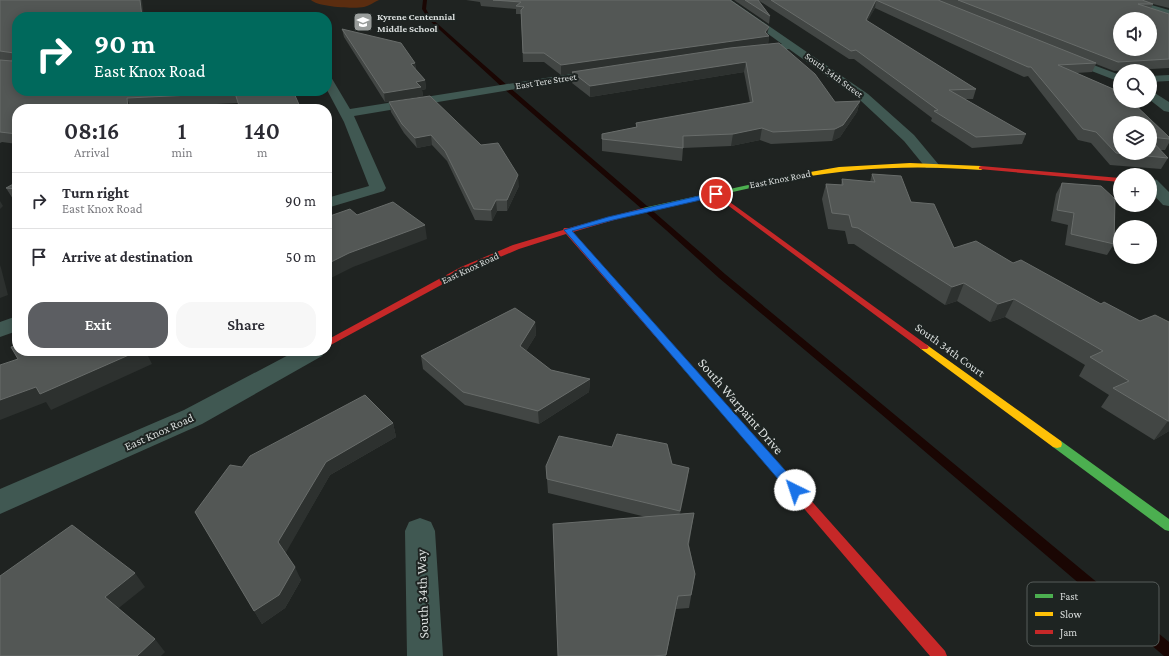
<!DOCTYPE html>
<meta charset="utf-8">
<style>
body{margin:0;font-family:"Crimson Pro",serif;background:#f7f7f7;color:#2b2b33;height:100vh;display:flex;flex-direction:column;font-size:15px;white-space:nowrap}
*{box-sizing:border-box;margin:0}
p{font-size:13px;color:#7c7c81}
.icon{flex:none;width:22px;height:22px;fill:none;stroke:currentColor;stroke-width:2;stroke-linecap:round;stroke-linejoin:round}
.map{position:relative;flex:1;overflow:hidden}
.drawer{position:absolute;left:12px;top:104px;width:320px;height:252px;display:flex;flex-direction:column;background:#fff;border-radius:16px;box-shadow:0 2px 10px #0003}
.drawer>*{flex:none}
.hud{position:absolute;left:12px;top:12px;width:320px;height:84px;border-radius:16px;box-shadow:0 2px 10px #0003;background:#00695c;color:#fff;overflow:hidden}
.fabs{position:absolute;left:1113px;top:12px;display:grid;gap:8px}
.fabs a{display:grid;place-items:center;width:44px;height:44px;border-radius:50%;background:#fff;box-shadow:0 2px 10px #0003;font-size:20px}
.pin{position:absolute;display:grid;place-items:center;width:34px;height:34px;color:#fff;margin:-17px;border:2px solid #fff;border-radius:50%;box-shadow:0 1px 4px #0007}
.me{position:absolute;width:44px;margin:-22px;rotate:319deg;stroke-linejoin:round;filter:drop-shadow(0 0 3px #0008)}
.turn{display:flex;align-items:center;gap:14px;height:84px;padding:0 16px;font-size:18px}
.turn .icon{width:52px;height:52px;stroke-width:2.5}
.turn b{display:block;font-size:28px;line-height:34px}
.eta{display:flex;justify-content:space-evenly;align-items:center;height:68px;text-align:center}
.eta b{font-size:24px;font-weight:600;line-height:28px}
.button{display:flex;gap:8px;margin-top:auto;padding:8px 16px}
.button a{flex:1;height:46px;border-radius:16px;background:#5c5e62;color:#fff;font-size:16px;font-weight:600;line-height:46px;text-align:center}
.button a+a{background:#f7f7f7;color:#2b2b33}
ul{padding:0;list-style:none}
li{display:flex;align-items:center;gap:12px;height:56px;padding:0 16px;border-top:1px solid #e1e1e2}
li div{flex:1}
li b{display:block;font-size:15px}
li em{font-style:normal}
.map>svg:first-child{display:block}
.green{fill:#5b2d10}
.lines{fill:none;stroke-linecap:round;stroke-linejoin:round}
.stream{fill:#1a0603;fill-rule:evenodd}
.street{fill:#405852;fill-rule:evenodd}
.fast{fill:#4caf50;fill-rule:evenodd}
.slow{fill:#ffc107;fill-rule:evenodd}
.jam{fill:#c62828;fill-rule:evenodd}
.wall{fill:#424644;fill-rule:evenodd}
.shaded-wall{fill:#2d312f}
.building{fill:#535755;stroke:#686c6a;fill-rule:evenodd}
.route{fill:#1a73e8;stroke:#114b97}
.labels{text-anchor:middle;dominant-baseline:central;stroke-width:4;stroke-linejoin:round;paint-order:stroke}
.far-poi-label{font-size:10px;font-weight:bold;fill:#dadedd;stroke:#1e2422;text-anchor:start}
.far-street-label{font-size:10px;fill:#dadedd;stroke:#1e2422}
.street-label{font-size:12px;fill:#dadedd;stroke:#1e2422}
.near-street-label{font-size:14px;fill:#dadedd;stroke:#1e2422}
.key{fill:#1e2422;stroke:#565c5a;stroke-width:1}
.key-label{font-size:11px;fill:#dadedd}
</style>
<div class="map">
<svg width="1169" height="656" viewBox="0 0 1169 656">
<rect width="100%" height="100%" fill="#1f2321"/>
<path class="green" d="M311,0H379C374,2 369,6 364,7C354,9 318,7 311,0Z"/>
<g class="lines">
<path class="stream" d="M423,0H427L426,9L431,18C528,105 628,188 725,274L1169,642V656H1164L881,414L719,278L666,230L503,88L429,20L422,9Z"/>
<path class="street" d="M721,0H731L868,94L914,135L939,165L936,168H926L904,141L860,100L789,49L749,52L748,50L749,48L782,44Z
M1121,0H1134L1169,10V16Z
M1067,55L1120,75V82L1063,60L1062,58L1063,56Z
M602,69L608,72L606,74L354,116L386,188L384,191L327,208V198L369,186L344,122L327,90V76L331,77L350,109Z
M1169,75V81L1150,82V76Z
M1150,90L1169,102V112L1164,111L1150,100Z
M1150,178L1157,180L1169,192V206L1163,205L1150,191Z
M17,316V331L0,337V322Z
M296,351H325L322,356L202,424L0,514V489L184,410Z
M420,518L431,522L435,531L443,656H407L405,531L409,522Z"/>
<path class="fast" d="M793,175L796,177L795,178L643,212L640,210L643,208Z
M684,361L687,362L791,478L793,481L791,484L787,486L783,484L681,366L679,364Z
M1057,440L1061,441L1169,519V531L1165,530L1053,447L1052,444L1053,441Z"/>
<path class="slow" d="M910,163L981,166L984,168L981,170C917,165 856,167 793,179L790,177L793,175L839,167Z
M924,344L927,345L1061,441L1062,444L1061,447L1057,448L1053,447L921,349L919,347Z"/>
<path class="jam" d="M981,166L1120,178V182L979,169V167Z
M716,192L927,345L929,347L927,349H921L714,195L713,194Z
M643,208L646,210L645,211L573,232L687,362L689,364L687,366H681L566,234L519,249L467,271L327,347V340L461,267L513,245L563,230L564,228H569Z
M787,476L791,478L945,651L947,656H930L783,484L781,481L783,478Z"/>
</g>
<path class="wall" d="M0,0H142L17,91H295L294,94L238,103L131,108V109H17V144L2,142L0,143Z
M466,0H730L769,36L768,44L835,102L860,101L857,112L840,137L832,141L771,144L760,140L731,146L683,148L682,161L602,151V134L636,127V123L750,103L744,72L590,97L572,83V73L561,75L544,62H523L521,14H516V9L481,6L480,2Z
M734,0H758L770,16L769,24Z
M758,0H1169V8L1153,4L1151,8L1169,14V68L1114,71L1096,64L1092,72L1076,73L1120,92V101H1131L1169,137V143L1165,150H1160L1168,158L1161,169L1110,165L1091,143L1078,140L1028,76L1024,77L875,8L867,21L976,89L973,99H965L1026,134L1022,144L972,148L931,121L932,118L854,59H849ZM1120,19H1150V49H1120ZM1120,123H1150V153H1120Z
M342,29L415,63L416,70L425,80L426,89L422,90L423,96L385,102L344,37Z
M389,102L519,186L507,211H497L492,221L475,220L447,161L432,145L417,148L404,133L391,112Z
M872,174L911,202L954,248L1013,263L1101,304L1140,321L1169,322V431L1154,440L1101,407L1109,395L1079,376L1085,365L1005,317L990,322L957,301L945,305L854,244H848L845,231L828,229L822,199L826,184L841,185L842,179L870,182Z
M17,182V200L13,199L6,188Z
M1062,183L1114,244L1107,255L1065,245L1068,225L1051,221L1056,194Z
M535,322L536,335L526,351L551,370L590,379L589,392L539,424L465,405L423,369L421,356Z
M393,423L396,437L330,475L285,553L301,580L285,608L262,624L195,512L242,467Z
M672,464L689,468L687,481L680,514L694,513L689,545L695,574L689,608L676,609L666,656H558L646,517L548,493L546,466Z"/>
<path class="shaded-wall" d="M140,0H142L144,17H142Z
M876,0L875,8L864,28L866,20Z
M769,27L767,35L769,36L768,44L572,72V73L561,75V65L765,32Z
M746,62L744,72L590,97V86Z
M415,63L416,72L411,64Z
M425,80L426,89L422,90L423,96L385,102L384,93L416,82Z
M127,98L131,108V109H128Z
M860,101L857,112L840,137L832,141L835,129Z
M762,128L760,140L731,146L733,134Z
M431,135L432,145L417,148L415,138Z
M518,175L519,186L507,211V200Z
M496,200L497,211L492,221L491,210Z
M0,201L3,206L0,209Z
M425,225L427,239L353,267L327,280V264L349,253Z
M0,265L1,268L8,295L0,298Z
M964,283L957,301L945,305L952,287Z
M1014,299L1005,317L990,322L998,304Z
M535,322L536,335L521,359L520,346Z
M138,351H159L148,356L152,364L51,410L46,402L0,420V400Z
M590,379L589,392L539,424L538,411Z
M1168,421H1169V431L1154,440Z
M393,423L396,437L330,475L284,556L278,542L326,462Z
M689,468L687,481L678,524L680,511Z
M295,567L301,580L285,608L262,624L254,611Z
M135,573L145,587L115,611L105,597Z
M678,596L676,609L666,656Z
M155,639L165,652L161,656H137Z"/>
<path class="building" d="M0,0H140L142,17H17V91H293L301,109H240L235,93L127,98L128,109H17V134L0,132V60L12,61L14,53L0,51Z
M493,0H730L769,27L765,32L769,36L561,65L544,53H523L521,10L524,7L516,6L521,2Z
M745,0H758L770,16Z
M771,0H938L1096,63L1058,65L1120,92V101H1131L1169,137V139L1150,137V123H1120V153H1150V139L1168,158L1116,153L1096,132L1083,129L1031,67H1028L876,0L866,20L976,89L949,90L1026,134L976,137L934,111L938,110L856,50L851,51Z
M958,0H1142L1153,4H1138L1169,14V59L1118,62ZM1120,19H1150V49H1120Z
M342,29L401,43L415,63L411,64L425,80L416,82L421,87L384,93Z
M779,43L815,74L835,102L860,101L843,125L835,129L773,132L762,128L733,134L683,136V148L602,139V134L637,127L636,123L753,102L746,62L590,86L572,72L730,48Z
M430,96L481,145L498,143L518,175L507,200H496L491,210L474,209L445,151L431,135L415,138L402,124L389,102Z
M872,174L901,176L911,202L934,204L954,248L976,241L1013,263L1021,260L1101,304L1104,302L1140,321L1155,315L1169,322V421H1168L1113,388L1129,381L1090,357L1103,351L1014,299L998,304L964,283L952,287L858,228L852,227L849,215L832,213L826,184L843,185L842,179L875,182Z
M17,182V189L6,188Z
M1062,183L1101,186L1115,199L1114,244L1071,234L1074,213L1057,210Z
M393,202L425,225L349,253L327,264V217L350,209L357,215Z
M515,308L535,322L520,346L551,370L590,379L538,411L463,392L421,356Z
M17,345V351H138L40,394L36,387L0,400V365L18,359L11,347Z
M365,395L393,423L326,462L278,542L295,567L279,595L254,611L195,512L230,465L242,467L250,456Z
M617,434L667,444L672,464L689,468L680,511L547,479L546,466L559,436L612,447Z
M694,513L688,544L695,574L691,595L678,596L666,655L652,656H558L553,524Z
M72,525L135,573L105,597L155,639L137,656H0V576Z"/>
<path class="route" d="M716,192L718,193V196L613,220L572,231L800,487L801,490L800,494L795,495L791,494L564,230L608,217Z"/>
<defs>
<g id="school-square" transform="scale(1)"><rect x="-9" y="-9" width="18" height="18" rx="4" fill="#999d9b" stroke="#1e2422"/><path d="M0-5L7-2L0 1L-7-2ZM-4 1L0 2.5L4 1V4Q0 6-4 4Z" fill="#fff"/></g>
</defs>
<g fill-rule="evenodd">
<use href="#school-square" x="363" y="22"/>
</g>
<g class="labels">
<g class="far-poi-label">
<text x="377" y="16">Kyrene Centennial<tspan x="377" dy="12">Middle School</tspan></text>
</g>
<g class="far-street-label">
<text transform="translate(834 75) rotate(36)">South 34th Street</text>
<text transform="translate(546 81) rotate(-9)">East Tere Street</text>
<text transform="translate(780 179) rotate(-11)">East Knox Road</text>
<text transform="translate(470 268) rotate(-25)">East Knox Road</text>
</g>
<g class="street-label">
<text transform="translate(950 350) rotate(36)">South 34th Court</text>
<text transform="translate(159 432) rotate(-24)">East Knox Road</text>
</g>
<g class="near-street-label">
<text transform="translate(741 406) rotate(49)">South Warpaint Drive</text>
<text transform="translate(422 594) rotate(-92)">South 34th Way</text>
</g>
</g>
<rect x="1027" y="582" width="132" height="64" rx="6" class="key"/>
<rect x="1035" y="594" width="18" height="4" fill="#4caf50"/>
<rect x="1035" y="612" width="18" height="4" fill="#ffc107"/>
<rect x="1035" y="630" width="18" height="4" fill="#c62828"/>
<g class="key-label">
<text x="1060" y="600">Fast</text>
<text x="1060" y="618">Slow</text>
<text x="1060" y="636">Jam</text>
</g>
</svg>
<div class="fabs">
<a><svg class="icon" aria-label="sound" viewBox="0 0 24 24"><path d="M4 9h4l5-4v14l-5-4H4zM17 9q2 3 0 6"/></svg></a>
<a><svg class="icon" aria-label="search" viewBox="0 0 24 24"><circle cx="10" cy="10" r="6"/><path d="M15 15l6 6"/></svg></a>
<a><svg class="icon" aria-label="layers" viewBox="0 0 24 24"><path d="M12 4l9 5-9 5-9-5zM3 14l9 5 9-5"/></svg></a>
<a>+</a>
<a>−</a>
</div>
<div class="pin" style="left:716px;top:194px;background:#d93025"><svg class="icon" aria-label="arrive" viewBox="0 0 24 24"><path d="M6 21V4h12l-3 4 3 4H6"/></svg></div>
<svg class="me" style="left:795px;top:490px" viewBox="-20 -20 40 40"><circle r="19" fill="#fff"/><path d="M0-13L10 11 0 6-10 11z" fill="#1a73e8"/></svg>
<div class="hud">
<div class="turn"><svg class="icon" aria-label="right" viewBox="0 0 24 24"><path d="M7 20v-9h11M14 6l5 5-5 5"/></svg><div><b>90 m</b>East Knox Road</div></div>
</div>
<section class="drawer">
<div class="eta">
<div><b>08:16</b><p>Arrival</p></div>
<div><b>1</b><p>min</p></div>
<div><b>140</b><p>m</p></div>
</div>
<ul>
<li><svg class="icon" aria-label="right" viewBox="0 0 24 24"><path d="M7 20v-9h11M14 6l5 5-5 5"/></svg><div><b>Turn right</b><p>East Knox Road</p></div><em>90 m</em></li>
<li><svg class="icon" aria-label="arrive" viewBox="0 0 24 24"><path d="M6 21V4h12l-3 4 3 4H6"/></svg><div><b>Arrive at destination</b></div><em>50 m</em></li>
</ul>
<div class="button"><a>Exit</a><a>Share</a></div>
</section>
</div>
